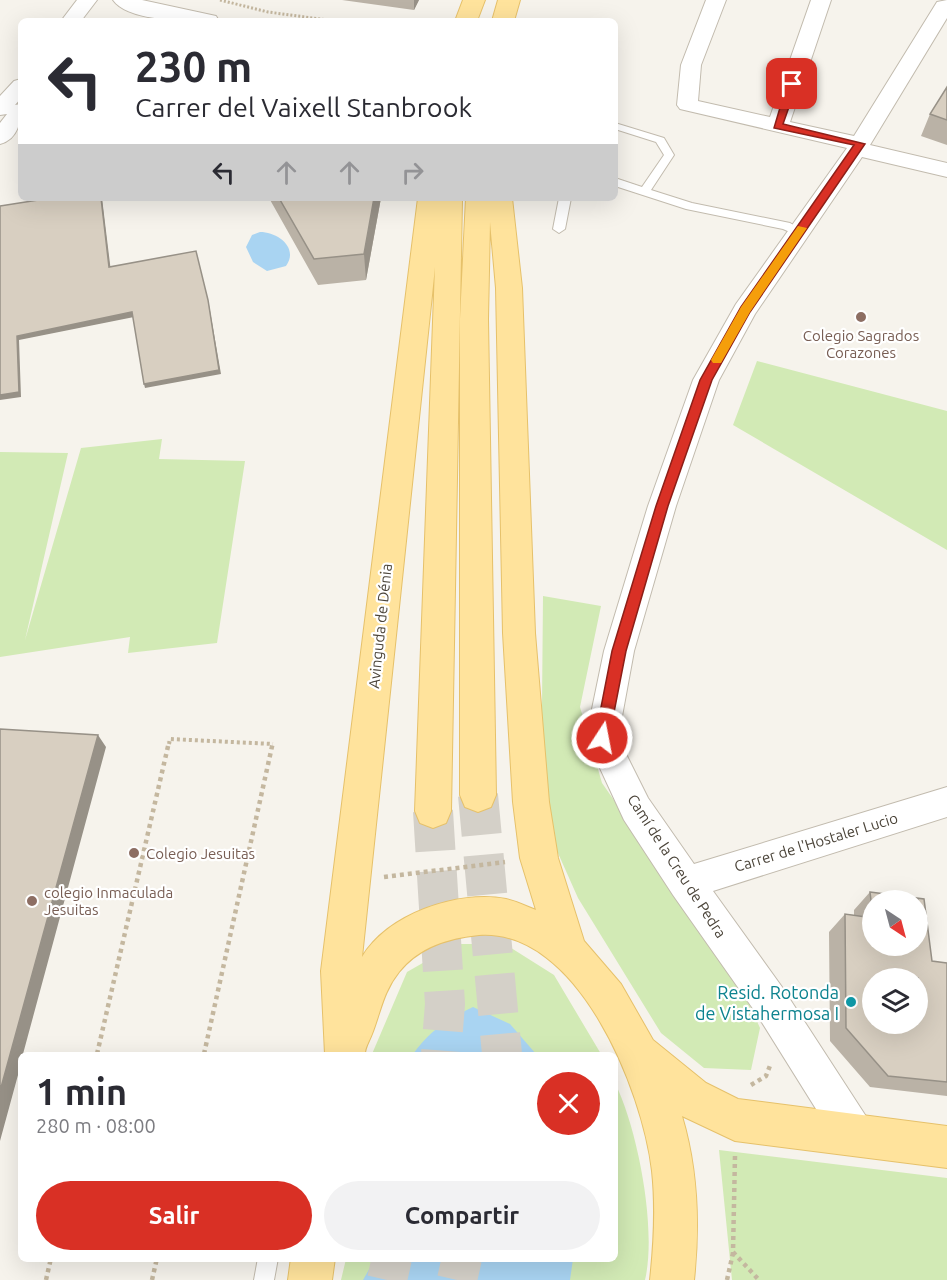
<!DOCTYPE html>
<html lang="es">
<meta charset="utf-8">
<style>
body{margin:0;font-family:Ubuntu,sans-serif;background:#f2f2f3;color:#2b2b33;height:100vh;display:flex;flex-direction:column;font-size:22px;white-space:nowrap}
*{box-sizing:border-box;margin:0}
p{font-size:20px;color:#7c7c81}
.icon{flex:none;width:33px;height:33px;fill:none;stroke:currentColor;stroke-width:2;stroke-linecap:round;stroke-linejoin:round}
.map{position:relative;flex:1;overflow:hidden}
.sheet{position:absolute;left:18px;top:1052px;width:600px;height:210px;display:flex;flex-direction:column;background:#fff;border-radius:9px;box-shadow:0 6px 24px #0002}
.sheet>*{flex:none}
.banner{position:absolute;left:18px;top:18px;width:600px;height:183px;border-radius:9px;box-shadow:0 6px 24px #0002;background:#fff;color:#2b2b33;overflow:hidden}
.needle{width:39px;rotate:144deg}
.buttons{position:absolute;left:862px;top:890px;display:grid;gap:12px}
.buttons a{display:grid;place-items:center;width:66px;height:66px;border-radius:50%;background:#fff;box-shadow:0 6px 24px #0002;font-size:30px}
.pin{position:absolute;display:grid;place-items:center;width:51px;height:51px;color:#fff;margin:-26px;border-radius:12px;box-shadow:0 3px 9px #0006}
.me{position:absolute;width:66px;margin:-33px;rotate:11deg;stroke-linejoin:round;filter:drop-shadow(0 0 4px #0008)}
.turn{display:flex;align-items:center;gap:21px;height:126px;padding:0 18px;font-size:27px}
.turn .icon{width:78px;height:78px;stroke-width:2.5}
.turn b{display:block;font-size:42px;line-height:51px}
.lanes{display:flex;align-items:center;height:57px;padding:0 18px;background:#0003;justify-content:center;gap:30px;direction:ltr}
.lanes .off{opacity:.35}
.round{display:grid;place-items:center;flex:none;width:63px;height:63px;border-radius:32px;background:#f2f2f3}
.head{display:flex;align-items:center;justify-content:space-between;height:102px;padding:0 18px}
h1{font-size:36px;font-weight:700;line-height:45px}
.button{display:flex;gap:12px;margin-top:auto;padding:12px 18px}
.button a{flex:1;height:69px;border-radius:36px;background:#d93025;color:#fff;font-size:24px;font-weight:700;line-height:69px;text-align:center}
.button a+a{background:#f2f2f3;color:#2b2b33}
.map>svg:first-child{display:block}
.green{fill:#d2eab5}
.water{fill:#a9d4f2}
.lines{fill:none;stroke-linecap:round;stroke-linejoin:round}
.primary-tunnel{stroke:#d4d0c8;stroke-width:40;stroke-dasharray:40 20;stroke-linecap:butt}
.service-casing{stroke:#c2bbae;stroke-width:2}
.minor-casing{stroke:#c2bbae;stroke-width:2}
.tertiary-casing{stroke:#c2bbae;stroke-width:2}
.primary-casing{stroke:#e6c16a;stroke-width:2}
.path-far2{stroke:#c4b79f;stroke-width:3;stroke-dasharray:2 2;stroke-linecap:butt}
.path-far1{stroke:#c4b79f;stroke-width:4;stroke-dasharray:3 3;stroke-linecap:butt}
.path{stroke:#c4b79f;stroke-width:4.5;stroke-dasharray:4 4;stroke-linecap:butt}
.service{fill:#fff;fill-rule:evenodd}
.minor{fill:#fff;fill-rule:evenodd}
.tertiary{fill:#fff;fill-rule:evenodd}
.primary{fill:#ffe39c;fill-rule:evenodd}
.wall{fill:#bab2a6}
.shaded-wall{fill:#979187}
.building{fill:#d8cfc1;stroke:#979187;stroke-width:1.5;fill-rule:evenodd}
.route{fill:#d93025;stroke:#8d1f18;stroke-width:1.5}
.slow{fill:#f59e0b}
.education-dot{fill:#8d6e63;stroke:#fff;stroke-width:2}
.culture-dot{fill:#0f9aa8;stroke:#fff;stroke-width:2}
.labels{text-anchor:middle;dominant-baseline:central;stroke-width:4.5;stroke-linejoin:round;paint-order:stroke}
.education-label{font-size:15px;fill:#785e54;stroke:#fff;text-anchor:start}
.street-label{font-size:15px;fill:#4b4439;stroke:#fff}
.near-culture-label{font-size:18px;fill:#0d838f;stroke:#fff;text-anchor:end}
</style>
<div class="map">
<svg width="947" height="1280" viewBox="0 0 947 1280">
<rect width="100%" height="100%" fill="#f6f3ec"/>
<path class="green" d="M757,361L947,411V550L733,425Z
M162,439L159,459L245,461L217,643L128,653L130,637L0,657V452L68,453L25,640L81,448Z
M543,596L601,606L580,707L602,783L736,975L760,1028L751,1070L704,1068L661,1033L578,898L541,815Z
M456,944H505L554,975L601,1054H372L407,972Z
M615,1083C638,1130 657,1229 645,1280H341L346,1259L615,1258Z
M719,1150L947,1178V1280H732Z"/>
<path class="water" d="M260,232C278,232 299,248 286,266L267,271L253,262L246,247L252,235Z
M473,1007L510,1024L536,1054H413C430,1031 447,1019 473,1007Z
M375,1259L376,1258L573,1259L570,1280H363Z"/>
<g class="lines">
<path class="primary-tunnel" d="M478,795L502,1054
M433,811L445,1004L441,1054
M387,1280L392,1258
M457,1280L462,1258"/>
<g class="service-casing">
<path id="service" d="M615,123L664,138L674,155L651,190L692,203L790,223L805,232L799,236L783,229L686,209L615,186V178L642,187L664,155L656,142L615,129Z
M559,198H571L565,229L559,233L553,229Z
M258,1258H278L274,1280H254Z"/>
</g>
<g class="minor-casing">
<path id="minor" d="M77,0H97L81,21H61Z
M706,0H726L701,65L698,101L770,117L811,0H831L790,122L854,136L937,2L947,0V18L870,145L947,163V177L862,157L755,314L719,380L676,506L634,651L618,738L648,798L694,864L947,787V817L713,891L782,987L869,1121L874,1135L869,1149L855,1154L841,1149L756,1013L673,895L624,820L586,738L604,651L648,506L693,380L736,304L847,148L680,109L677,105L681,65Z
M21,79V98L15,105L21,104C21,120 19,139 0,144V123L7,114L0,115V96L14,81Z"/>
</g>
<g class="tertiary-casing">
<path id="tertiary" d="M113,0H142L216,16L219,21C193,21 129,23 113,0Z"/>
</g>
<g class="primary-casing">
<path id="primary" d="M463,0H485L477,21H455Z
M498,0H520L514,21H492Z
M418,198L462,200L451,811L446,823L433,828L420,823L415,811L435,267L362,957C388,914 457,890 506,899C516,901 526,906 536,910L520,858L513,802L503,633L496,288L490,222L488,319L496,795L491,807L478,812L465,807L460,795V319L466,198H512L522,288L535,633L549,802L558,858L584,941L621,984L653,1040L706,1083L738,1099L947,1126V1168L735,1141L682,1116C698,1170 700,1224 694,1280H650C654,1243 656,1208 652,1171C643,1091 578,928 479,935C448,938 419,947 399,972C383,992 381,1011 372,1034C369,1042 365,1047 365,1054H325L321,971Z
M291,1258H335L332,1280H288Z"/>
</g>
<path class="path-far2" d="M220,0L268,12L335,21"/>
<path class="path-far1" d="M169,744L170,739L273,744"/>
<path class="path" d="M384,877L505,862
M97,1054L169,742
M204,1054L273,742
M751,1085L766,1076L771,1063
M735,1156L733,1252L759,1280
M46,1280L51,1258
M152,1280L157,1258
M727,1280L733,1253"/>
<use href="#service" class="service"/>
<use href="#minor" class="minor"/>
<use href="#tertiary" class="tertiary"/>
<use href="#primary" class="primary"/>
</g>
<path class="wall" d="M342,0H419L414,10Z
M947,87V145L921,136L930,114Z
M269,198H381L366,280L318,285Z
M870,892L932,961L947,963V1096L870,1087L830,1041L829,932L845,914L854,915V910Z"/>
<path class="shaded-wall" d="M414,0H419L414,10Z
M101,198H102L111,272L109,267Z
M374,198H381L366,280L364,254Z
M209,305L221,374L145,388L144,384Z
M132,312L134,317L19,340L21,397L0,400V395L17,336Z
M98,735L106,747L23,1054H21V1064L0,1141V1091Z"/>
<path class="building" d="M947,87V120L930,114Z
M51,198H101L109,267L196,251L208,300L219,370L144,384L132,312L17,336L19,392L0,395V206Z
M279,198H374L364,254L314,259Z
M0,729L98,735L0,1091Z
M870,892L924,899L932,961L947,963V1082L888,1076L846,1028L845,914L873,918V945H918V900H873V917ZM873,978H918V1023H873Z"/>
<path class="route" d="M792,81L797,84L783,124L865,144L750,312L712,380L668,506L626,651L609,738L602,745L595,738L612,651L656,506L700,380L741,307L854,145L774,128L787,84Z"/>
<path class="slow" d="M798,226L807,228L750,312L721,363H713L711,360L741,307Z"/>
<g class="education-dot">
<circle cx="861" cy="317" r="6"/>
<circle cx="134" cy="853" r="6"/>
<circle cx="32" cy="901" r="6"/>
</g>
<circle class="culture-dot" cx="851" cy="1002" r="6"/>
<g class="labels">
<g class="education-label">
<text x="861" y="335" text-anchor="middle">Colegio Sagrados<tspan x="861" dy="17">Corazones</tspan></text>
<text x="146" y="853">Colegio Jesuitas</text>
<text x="44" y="892">colegio Inmaculada<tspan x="44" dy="17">Jesuitas</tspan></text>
</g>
<g class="street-label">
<text transform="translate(380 626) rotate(-84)">Avinguda de Dénia</text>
<text transform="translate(816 842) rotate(-17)">Carrer de l'Hostaler Lucio</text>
<text transform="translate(677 866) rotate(57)">Camí de la Creu de Pedra</text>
</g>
<g class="near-culture-label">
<text x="839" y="992">Resid. Rotonda<tspan x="839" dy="21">de Vistahermosa I</tspan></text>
</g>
</g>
</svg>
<div class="buttons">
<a><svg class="needle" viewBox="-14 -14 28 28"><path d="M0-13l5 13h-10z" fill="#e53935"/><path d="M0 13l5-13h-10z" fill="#7c7c81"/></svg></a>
<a><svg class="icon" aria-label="layers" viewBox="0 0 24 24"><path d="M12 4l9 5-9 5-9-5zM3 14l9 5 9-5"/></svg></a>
</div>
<div class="pin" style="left:792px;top:84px;background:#d93025"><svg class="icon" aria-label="arrive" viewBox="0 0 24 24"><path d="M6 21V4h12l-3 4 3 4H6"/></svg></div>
<svg class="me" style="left:602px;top:738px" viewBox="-20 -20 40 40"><circle r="17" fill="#d93025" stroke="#fff" stroke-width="3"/><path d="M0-11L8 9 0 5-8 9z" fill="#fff"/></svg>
<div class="banner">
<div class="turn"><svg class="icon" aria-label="left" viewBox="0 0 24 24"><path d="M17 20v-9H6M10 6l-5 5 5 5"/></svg><div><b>230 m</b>Carrer del Vaixell Stanbrook</div></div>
<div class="lanes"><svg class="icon" aria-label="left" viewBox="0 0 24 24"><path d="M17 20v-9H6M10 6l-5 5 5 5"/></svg><svg class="icon off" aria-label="ahead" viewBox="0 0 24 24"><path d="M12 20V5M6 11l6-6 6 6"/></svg><svg class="icon off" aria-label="ahead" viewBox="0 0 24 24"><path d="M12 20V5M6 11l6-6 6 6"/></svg><svg class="icon off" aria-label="right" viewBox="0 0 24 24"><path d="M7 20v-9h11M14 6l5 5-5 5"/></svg></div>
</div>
<section class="sheet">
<div class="head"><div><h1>1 min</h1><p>280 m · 08:00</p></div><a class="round" style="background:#d93025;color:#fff"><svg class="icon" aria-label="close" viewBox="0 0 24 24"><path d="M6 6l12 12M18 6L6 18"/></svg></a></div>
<div class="button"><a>Salir</a><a>Compartir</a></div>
</section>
</div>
